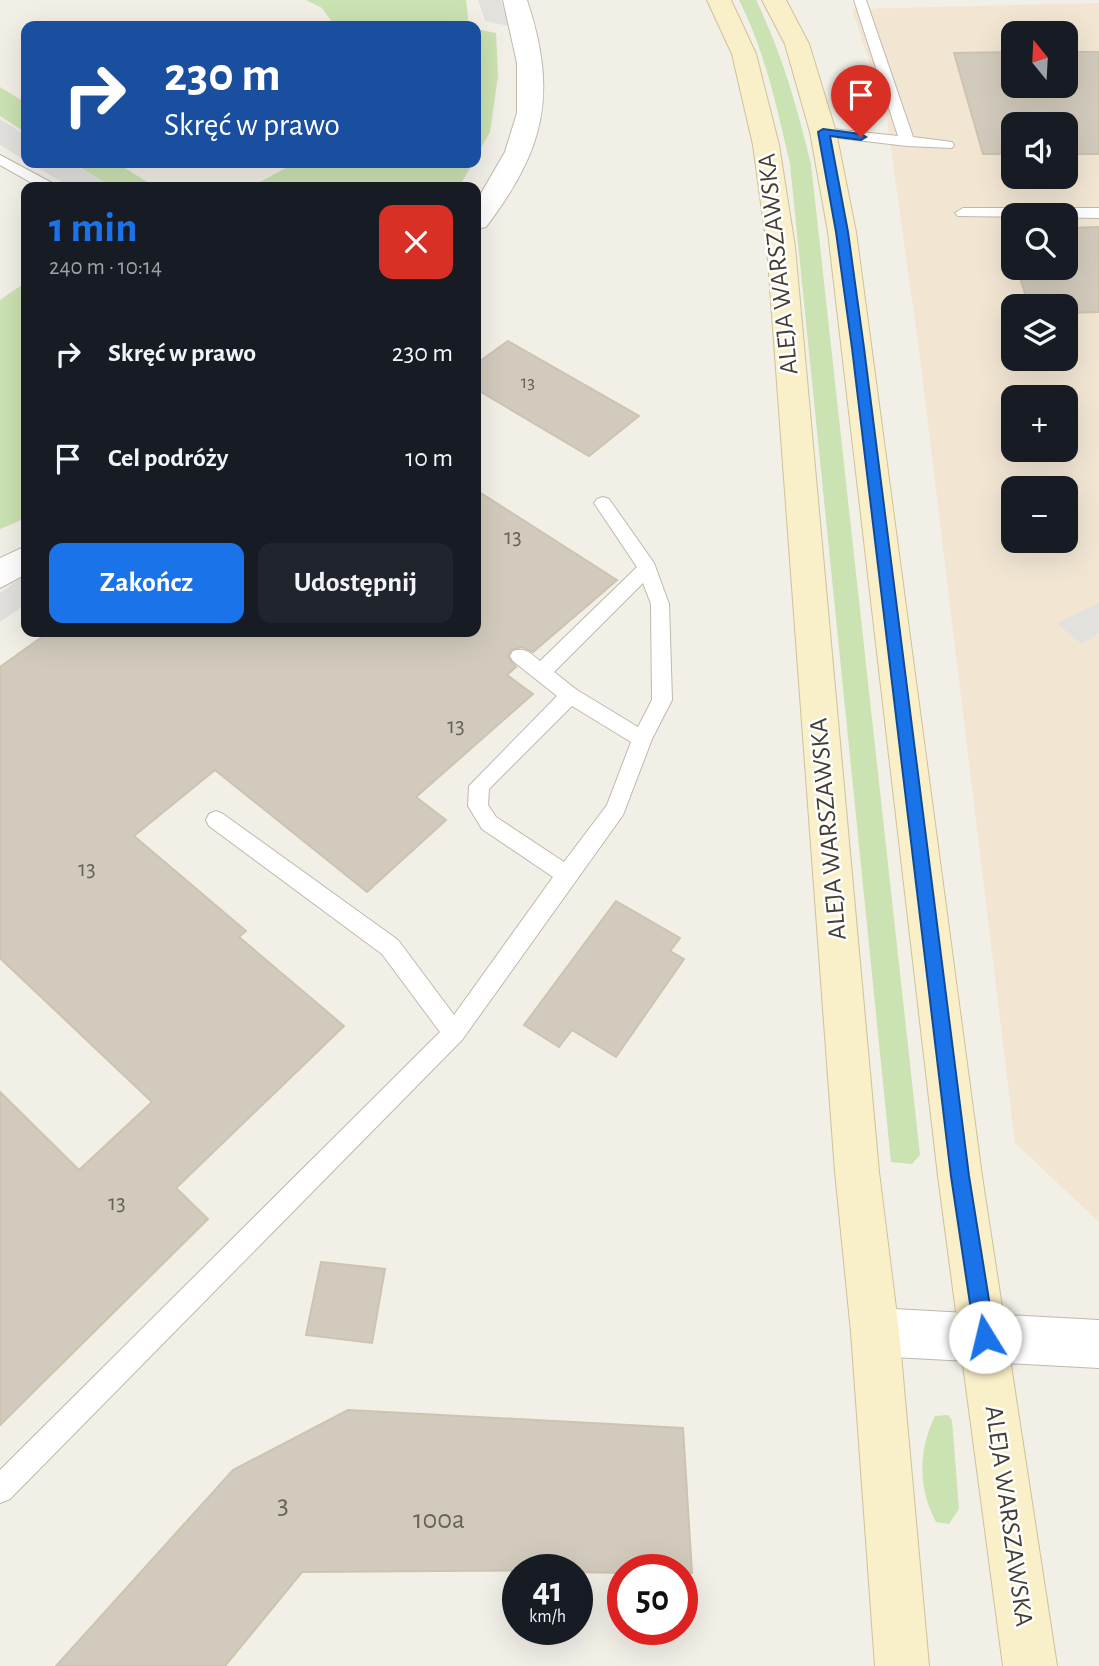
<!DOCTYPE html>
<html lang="pl">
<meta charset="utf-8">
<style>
body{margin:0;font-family:"Alegreya Sans",sans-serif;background:#20242c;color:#f1f3f6;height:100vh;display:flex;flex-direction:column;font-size:26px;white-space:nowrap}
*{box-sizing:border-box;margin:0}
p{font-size:23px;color:#9ea1a6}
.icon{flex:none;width:38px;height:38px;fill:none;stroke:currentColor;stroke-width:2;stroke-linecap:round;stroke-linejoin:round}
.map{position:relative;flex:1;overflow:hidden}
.drawer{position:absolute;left:21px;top:182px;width:460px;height:455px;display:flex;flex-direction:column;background:#171b24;border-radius:14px;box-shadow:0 7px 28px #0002}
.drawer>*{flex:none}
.guide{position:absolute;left:21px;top:21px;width:460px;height:147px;border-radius:14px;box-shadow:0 7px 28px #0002;background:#1a4fa0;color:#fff;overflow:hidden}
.needle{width:46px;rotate:342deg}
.tools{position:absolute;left:1001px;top:21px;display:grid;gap:14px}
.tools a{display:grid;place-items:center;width:77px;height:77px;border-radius:14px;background:#171b24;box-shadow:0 7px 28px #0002;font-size:35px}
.speed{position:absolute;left:502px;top:1554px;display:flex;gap:14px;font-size:35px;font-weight:700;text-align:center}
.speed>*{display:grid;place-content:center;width:91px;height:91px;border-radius:50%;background:#171b24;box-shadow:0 7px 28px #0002;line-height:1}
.speed small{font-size:18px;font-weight:400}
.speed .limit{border:10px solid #d22;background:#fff;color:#111}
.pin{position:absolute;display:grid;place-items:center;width:60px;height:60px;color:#fff;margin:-72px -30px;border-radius:50% 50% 50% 0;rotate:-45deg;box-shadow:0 0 7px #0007}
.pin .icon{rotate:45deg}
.me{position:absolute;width:77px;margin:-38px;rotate:351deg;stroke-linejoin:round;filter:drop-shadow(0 0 5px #0008)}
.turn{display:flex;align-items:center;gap:24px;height:147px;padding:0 28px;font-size:32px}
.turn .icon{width:91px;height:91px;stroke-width:2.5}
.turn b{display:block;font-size:49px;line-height:60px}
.round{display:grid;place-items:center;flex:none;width:74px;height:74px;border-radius:14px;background:#20242c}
.summary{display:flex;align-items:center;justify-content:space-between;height:119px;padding:0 28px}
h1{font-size:42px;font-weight:600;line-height:52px;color:#1a73e8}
.button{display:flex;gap:14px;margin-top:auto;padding:14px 28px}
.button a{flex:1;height:80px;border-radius:14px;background:#1a73e8;color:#fff;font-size:28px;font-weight:600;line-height:80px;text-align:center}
.button a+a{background:#20242c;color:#f1f3f6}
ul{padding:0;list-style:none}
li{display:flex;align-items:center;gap:21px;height:105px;padding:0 28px}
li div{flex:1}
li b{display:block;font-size:26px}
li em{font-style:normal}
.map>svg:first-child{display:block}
.commercial{fill:#f2e6d3;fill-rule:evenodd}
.green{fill:#cbe2b3}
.parking{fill:#e3e1de}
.building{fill:#d2cbbd;stroke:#ccc3b1;stroke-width:2}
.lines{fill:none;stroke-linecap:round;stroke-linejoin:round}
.service-casing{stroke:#bfb9ad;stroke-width:2}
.minor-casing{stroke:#bfb9ad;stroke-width:2}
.secondary-casing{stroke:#cdc29a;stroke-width:2}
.service{fill:#fff;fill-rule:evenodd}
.minor{fill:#fff;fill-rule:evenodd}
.secondary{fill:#f9efc9;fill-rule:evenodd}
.route{fill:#1a73e8;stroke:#114b97;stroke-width:2}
.labels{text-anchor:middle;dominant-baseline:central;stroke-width:5;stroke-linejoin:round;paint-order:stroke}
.far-number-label{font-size:19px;fill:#686258}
.number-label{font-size:23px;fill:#686258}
.street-label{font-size:26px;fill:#443f36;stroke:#fff}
.near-number-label{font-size:28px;fill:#686258}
</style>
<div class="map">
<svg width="1099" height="1666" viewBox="0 0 1099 1666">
<rect width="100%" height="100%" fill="#f2efe7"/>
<path class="commercial" d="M1099,3V1222L1015,1143L921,366L886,112L852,9ZM1013,33H1066V86H1013ZM1013,124H1066V177H1013ZM1013,215H1066V268H1013ZM1013,306H1066V359H1013ZM1013,397H1066V450H1013ZM1013,488H1066V541H1013Z"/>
<path class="green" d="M306,0H466L469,26H335L322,8Z
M739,0H756C782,53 797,107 811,164L920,1155L912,1164L891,1162L790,164C777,108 765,51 739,0Z
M476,29L496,33L498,76L490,132L476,157Z
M0,87L26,103V133L0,116Z
M73,163H117L155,187H112Z
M295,163H473L459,187H251Z
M26,282V518L0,529V300Z
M948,1415L952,1420L959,1509L949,1524L936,1522C918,1489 918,1450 935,1416Z"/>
<path class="parking" d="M478,0H501L509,26L485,21Z
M0,119L26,135V161L0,145Z
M30,163H72L112,187H70Z
M26,574V604L0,622V593Z
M1099,603V633L1082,644L1056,623Z"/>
<path class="building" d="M1013,52V86H1066V52H1099V154H1066V124H1013V154H983L954,53Z
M1099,227V312L1066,313V306H1029L1017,268H1066V228Z
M508,341L639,416L589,456L476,389V364Z
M476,490L617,580L533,652L522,647L511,650L508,657L516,667L507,675L533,694L416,797L446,820L367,892L215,770L134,836L246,931L239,937L344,1026L176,1188L208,1219L0,1425V1092L79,1170L152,1102L0,958V667L49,632H476Z
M616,901L680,938L670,951L684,959L616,1057L572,1030L559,1047L524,1025Z
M321,1262L385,1269L372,1343L306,1335Z
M348,1410L683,1428L692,1573H682V1570H623V1573L578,1572V1570L302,1572L225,1666H56L233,1470Z"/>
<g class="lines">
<g class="service-casing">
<path id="service" d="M854,0H866L913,137L952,142L954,145L952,148L907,146L823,136L816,132L823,128L898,136Z
M0,155L54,184L56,187H39L0,165Z
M963,208H1099V218L958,216L955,213Z
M603,497L609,499L654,563L669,604L672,700L652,739L623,815L462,1040L10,1499L0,1503V1470L440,1032L382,954L209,826L206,820L209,814L216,811L223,814L398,940L454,1015L553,877L482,829L468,806L469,786L557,696L513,661L510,656L513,651C525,647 531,654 540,661L637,567L594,503L597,499ZM643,583L651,604L652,700L638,727L577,690L554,672ZM572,706L631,742L607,805L564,862L496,817L488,805L489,789Z"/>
</g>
<g class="minor-casing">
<path id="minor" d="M503,0H527C558,94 545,149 486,227L476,229V202L505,152L517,113V63Z
M26,546V574L0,588V558Z
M875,1308L1099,1320V1368L875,1356L858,1349L851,1332L858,1315Z"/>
</g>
<g class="secondary-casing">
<path id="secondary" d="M707,0H731L756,54L779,145L795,247L879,1172L899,1332L929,1666H875L851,1332L835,1172L767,247L753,145L732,54Z
M762,0H786L809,44L836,132L856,232L982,1176L1057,1666H1003L938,1176L828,232L810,132L785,44Z"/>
</g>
<use href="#service" class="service"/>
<use href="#minor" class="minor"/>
<use href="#secondary" class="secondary"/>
</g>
<path class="route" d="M823,129L861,134L866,137L861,140L830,136L848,232L864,348L969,1176L995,1337L992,1344L985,1347L978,1344L975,1337L951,1176L852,348L836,232L818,132Z"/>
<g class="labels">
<g class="far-number-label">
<text x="528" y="382">13</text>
</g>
<g class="number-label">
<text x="513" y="537">13</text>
<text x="456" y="726">13</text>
<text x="87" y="869">13</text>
<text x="117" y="1203">13</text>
</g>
<g class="street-label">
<text transform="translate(778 264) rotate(-96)">ALEJA WARSZAWSKA</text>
<text transform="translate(828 829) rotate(-95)">ALEJA WARSZAWSKA</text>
<text transform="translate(1009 1516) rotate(82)">ALEJA WARSZAWSKA</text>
</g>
<g class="near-number-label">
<text x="283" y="1505">3</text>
<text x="439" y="1520">100a</text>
</g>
</g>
</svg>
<div class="tools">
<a><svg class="needle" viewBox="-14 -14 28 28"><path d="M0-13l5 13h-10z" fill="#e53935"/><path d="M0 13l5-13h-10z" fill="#9ea1a6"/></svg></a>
<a><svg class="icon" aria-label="sound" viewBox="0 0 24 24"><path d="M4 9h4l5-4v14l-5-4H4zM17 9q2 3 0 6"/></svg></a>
<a><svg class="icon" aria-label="search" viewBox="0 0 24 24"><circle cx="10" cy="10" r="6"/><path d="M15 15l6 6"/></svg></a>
<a><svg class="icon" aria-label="layers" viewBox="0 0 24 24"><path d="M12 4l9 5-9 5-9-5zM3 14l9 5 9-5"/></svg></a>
<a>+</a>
<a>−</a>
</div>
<div class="speed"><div>41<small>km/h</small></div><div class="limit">50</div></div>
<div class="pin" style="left:861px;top:137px;background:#d93025"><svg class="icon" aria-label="arrive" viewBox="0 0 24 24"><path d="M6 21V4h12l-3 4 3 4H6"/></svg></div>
<svg class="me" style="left:985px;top:1337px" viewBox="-20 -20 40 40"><circle r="19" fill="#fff"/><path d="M0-13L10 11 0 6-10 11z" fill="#1a73e8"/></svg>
<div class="guide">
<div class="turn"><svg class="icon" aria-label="right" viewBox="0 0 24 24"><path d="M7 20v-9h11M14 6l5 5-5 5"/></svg><div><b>230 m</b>Skręć w prawo</div></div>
</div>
<section class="drawer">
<div class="summary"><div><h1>1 min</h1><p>240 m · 10:14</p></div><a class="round" style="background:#d93025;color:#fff"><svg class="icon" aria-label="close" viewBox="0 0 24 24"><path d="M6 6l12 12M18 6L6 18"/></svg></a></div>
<ul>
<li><svg class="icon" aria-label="right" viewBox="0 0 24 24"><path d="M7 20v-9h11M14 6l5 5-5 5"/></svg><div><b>Skręć w prawo</b></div><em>230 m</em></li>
<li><svg class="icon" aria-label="arrive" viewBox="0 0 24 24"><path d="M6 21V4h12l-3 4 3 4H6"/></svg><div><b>Cel podróży</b></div><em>10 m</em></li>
</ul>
<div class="button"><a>Zakończ</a><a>Udostępnij</a></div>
</section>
</div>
